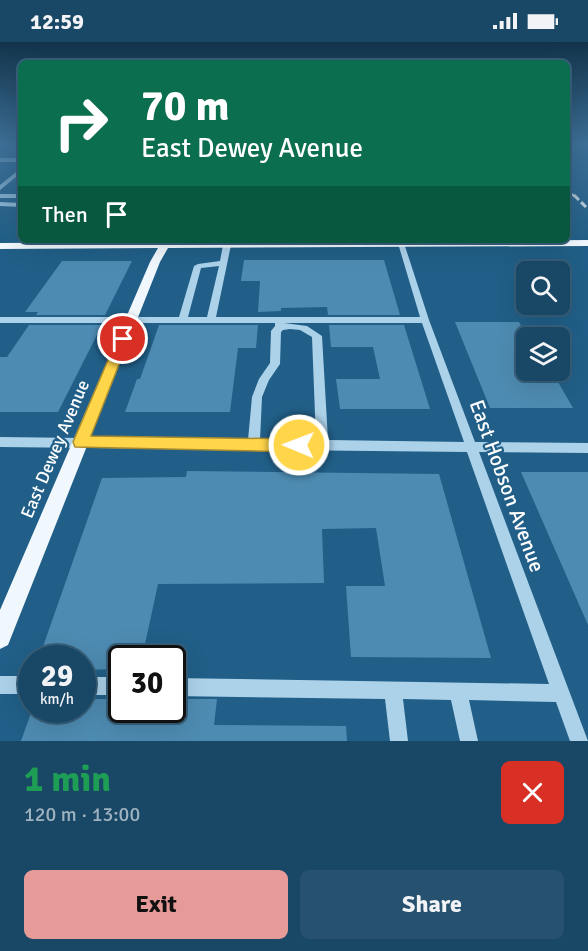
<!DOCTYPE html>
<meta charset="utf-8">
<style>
body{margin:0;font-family:Signika,sans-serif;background:#26516f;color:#f1f3f6;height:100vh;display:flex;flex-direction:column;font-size:22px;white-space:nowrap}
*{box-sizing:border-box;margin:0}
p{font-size:20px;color:#9fb2bf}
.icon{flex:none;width:33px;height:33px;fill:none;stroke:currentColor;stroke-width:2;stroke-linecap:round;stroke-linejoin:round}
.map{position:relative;height:699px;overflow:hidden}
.sheet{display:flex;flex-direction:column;background:#194766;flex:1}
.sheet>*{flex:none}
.top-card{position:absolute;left:18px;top:18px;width:552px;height:183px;border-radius:9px;box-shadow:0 6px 24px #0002,0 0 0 2px #375f7a;background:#0b6e4f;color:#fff;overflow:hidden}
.fabs{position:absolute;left:516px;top:219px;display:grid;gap:12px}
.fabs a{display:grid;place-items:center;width:54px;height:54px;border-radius:9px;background:#194766;box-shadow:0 6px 24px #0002,0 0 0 2px #375f7a;font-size:30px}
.speed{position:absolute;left:18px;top:603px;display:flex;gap:12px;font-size:30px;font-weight:700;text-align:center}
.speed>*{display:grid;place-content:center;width:78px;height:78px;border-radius:50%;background:#194766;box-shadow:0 6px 24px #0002,0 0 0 2px #375f7a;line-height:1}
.speed small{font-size:15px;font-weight:400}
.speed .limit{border:3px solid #111;border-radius:9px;background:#fff;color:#111}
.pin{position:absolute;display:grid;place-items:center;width:51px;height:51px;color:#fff;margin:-26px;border:3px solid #fff;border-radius:50%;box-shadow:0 2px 6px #0007}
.me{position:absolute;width:66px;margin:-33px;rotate:271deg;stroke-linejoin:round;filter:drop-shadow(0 0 4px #0008)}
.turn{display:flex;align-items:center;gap:21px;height:126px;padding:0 24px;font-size:27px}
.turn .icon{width:78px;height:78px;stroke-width:2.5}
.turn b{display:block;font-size:42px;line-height:51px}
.then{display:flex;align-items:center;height:57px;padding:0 24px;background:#0003;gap:12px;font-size:22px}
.round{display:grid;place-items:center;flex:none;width:63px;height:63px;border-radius:9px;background:#26516f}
.headline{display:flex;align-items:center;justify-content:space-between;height:102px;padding:0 24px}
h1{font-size:36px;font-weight:700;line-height:45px;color:#1e9e55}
.action{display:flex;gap:12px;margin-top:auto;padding:12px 24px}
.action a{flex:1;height:69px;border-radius:9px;background:#e69b98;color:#111;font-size:24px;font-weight:700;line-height:69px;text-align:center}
.action a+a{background:#26516f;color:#f1f3f6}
.status{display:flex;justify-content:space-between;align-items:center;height:42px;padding:0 30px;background:#194766;direction:ltr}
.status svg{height:16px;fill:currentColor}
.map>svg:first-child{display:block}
.building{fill:#4e8bb2}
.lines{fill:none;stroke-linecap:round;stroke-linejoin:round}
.minor{fill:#acd2ea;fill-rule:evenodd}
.major{fill:#f0f8fe;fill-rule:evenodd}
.rail-far1{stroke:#fff;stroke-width:2;stroke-dasharray:5 2;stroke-linecap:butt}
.rail{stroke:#fff;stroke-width:3;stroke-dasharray:7 3;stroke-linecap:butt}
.route{fill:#ffd54a;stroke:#a68a30;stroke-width:1.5}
.labels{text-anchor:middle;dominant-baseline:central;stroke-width:4.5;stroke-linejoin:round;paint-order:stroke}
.street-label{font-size:18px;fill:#fff;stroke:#215f88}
.near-street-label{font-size:21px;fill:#fff;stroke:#215f88}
</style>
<div class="status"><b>12:59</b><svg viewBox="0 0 49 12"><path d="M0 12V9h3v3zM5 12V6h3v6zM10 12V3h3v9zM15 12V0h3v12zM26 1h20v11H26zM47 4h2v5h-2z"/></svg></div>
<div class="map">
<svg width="588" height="699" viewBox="0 0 588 699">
<rect width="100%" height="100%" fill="#215f88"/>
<path class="building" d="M244,218H384L400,273H328L327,265L281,266V269L258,270L260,239H241Z
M62,219H132L105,273H36L38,270H25Z
M455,280H519L526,293V328H544L546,333H554L573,366H490Z
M29,283H102L58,370H0V315H7Z
M159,283H258L256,306H238L230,370H125L137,337H140Z
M329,283H404L430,367H340L336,337H380L373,305H331Z
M187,429L439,432L491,616L351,615L346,544H385L376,486L322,487L324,541L158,542L142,616H122V627L82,628V616H39L102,436L186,435Z
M521,430H588V583Z
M82,657H122V668H172V657H217L214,683L346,684L347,699H21L32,668H82Z"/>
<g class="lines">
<path class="minor" d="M0,116H21V120H0Z
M21,126V131L0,148V143Z
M0,152H21V156H0Z
M0,160L21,161V165L0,164Z
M397,198H403L429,278L475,400L588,401V411L479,410L588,699H570L556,660L469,658L478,699H460L451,658L403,657L408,699H390L385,657L172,654V636L549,642L467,410L0,405V395L248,398L252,355L259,337L270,321L271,289L275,284V281H0V275H179L194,224L198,222L220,219L223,203L227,201L231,203L216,275H420ZM219,224L207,275H188L201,226ZM284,281H422L464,400L328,398L322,294L307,284ZM290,287L300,288L312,295L316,398H260L262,355L269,338L280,322L281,290L283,288Z
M0,634H32V652H0Z
M82,635H122V653H82Z"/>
<path class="major" d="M163,198H173L172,200L588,198V204L168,206L160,220L8,603L0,607V568L150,220L158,206L0,207V201L162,200Z"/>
<path class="rail-far1" d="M567,147L575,155"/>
<path class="rail" d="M574,153L588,167"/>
</g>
<linearGradient id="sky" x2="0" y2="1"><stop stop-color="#12344b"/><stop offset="0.51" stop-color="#3d6f96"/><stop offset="1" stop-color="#3d6f96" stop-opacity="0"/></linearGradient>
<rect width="588" height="200" fill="url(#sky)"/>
<path class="route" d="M123,293L129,297L91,394L299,397L304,398L307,403L304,408L299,410L75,405L73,400L117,297Z"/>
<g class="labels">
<g class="street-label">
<text transform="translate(55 407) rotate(-67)">East Dewey Avenue</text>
</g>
<g class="near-street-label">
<text transform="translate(507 444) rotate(70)">East Hobson Avenue</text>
</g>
</g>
</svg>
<div class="fabs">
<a><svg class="icon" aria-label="search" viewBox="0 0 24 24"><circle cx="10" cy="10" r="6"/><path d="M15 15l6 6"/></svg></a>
<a><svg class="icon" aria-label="layers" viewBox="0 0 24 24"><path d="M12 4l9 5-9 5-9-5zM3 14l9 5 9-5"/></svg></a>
</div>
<div class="speed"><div>29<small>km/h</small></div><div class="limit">30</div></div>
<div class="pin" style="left:123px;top:297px;background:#d93025"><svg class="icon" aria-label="arrive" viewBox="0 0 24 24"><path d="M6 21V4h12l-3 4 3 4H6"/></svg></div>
<svg class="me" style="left:299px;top:403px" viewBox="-20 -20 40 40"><circle r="17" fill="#ffd54a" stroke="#fff" stroke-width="3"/><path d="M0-11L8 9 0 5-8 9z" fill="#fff"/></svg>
<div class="top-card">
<div class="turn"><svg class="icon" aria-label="right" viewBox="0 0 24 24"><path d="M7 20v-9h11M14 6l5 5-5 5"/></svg><div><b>70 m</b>East Dewey Avenue</div></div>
<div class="then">Then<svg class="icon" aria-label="arrive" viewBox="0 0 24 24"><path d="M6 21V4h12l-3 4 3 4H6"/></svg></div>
</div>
</div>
<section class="sheet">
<div class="headline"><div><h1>1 min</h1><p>120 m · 13:00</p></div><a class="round" style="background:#d93025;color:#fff"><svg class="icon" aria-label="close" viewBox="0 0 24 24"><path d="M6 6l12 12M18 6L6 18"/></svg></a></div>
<div class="action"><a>Exit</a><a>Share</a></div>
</section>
